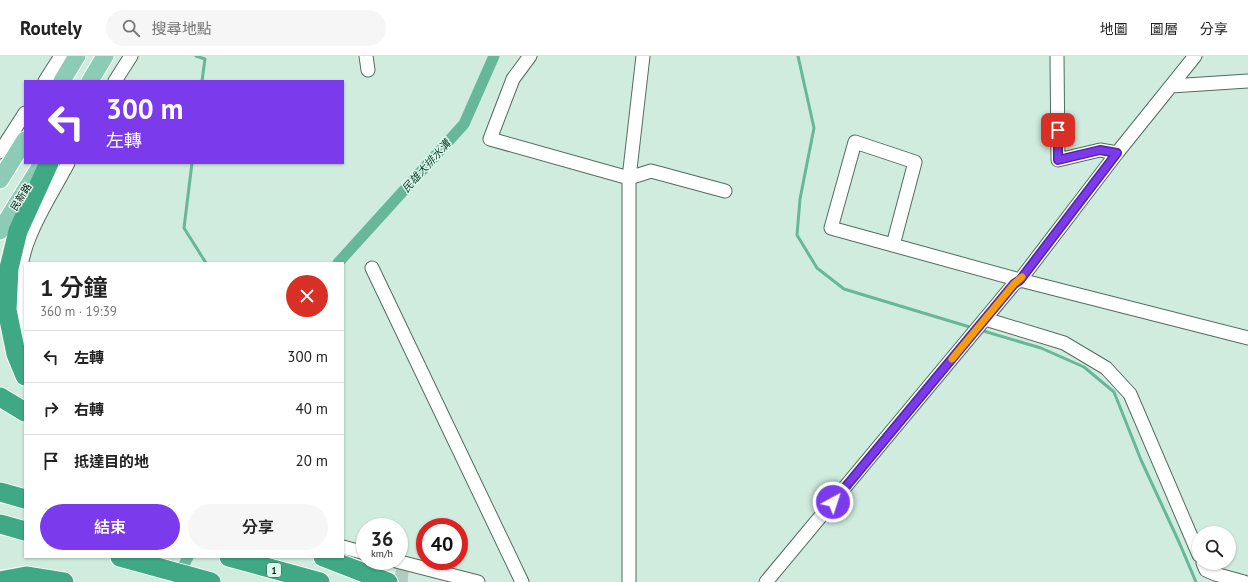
<!DOCTYPE html>
<html lang="zh-TW">
<meta charset="utf-8">
<style>
body{margin:0;font-family:"PT Sans","Noto Sans TC",sans-serif;background:#f6f6f6;color:#222;height:100vh;display:flex;flex-direction:column;font-size:15px;white-space:nowrap}
*{box-sizing:border-box;margin:0}
p{font-size:13px;color:#767676}
.icon{flex:none;width:22px;height:22px;fill:none;stroke:currentColor;stroke-width:2;stroke-linecap:round;stroke-linejoin:round}
.map{position:relative;flex:1;overflow:hidden}
.details{position:absolute;left:24px;top:206px;width:320px;height:296px;display:flex;flex-direction:column;background:#fff;border-radius:0px;box-shadow:0 1px 3px #0004}
.details>*{flex:none}
.hud{position:absolute;left:24px;top:24px;width:320px;height:84px;border-radius:0px;box-shadow:0 1px 3px #0004;background:#7c3aed;color:#fff;overflow:hidden}
.controls{position:absolute;left:1192px;top:470px;display:grid;gap:8px}
.controls a{display:grid;place-items:center;width:44px;height:44px;border-radius:50%;background:#fff;box-shadow:0 1px 3px #0004;font-size:20px}
.speed{position:absolute;left:356px;top:462px;display:flex;gap:8px;font-size:20px;font-weight:700;text-align:center}
.speed>*{display:grid;place-content:center;width:52px;height:52px;border-radius:50%;background:#fff;box-shadow:0 1px 3px #0004;line-height:1}
.speed small{font-size:10px;font-weight:400}
.speed .limit{border:6px solid #d22;background:#fff;color:#111}
.pin{position:absolute;display:grid;place-items:center;width:34px;height:34px;color:#fff;margin:-17px;border-radius:8px;box-shadow:0 2px 6px #0006}
.me{position:absolute;width:44px;margin:-22px;rotate:40deg;stroke-linejoin:round;filter:drop-shadow(0 0 3px #0008)}
.turn{display:flex;align-items:center;gap:14px;height:84px;padding:0 16px;font-size:18px}
.turn .icon{width:52px;height:52px;stroke-width:2.5}
.turn b{display:block;font-size:28px;line-height:34px}
.round{display:grid;place-items:center;flex:none;width:42px;height:42px;border-radius:21px;background:#f6f6f6}
.summary{display:flex;align-items:center;justify-content:space-between;height:68px;padding:0 16px}
h1{font-size:24px;font-weight:600;line-height:30px}
.primary-button{display:flex;gap:8px;margin-top:auto;padding:8px 16px}
.primary-button a{flex:1;height:46px;border-radius:24px;background:#7c3aed;color:#fff;font-size:16px;font-weight:600;line-height:46px;text-align:center}
.primary-button a+a{background:#f6f6f6;color:#222}
ul{padding:0;list-style:none}
li{display:flex;align-items:center;gap:12px;height:52px;padding:0 16px;border-top:1px solid #e0e0e0}
li div{flex:1}
li b{display:block;font-size:15px}
li em{font-style:normal}
header{display:flex;align-items:center;gap:24px;box-sizing:border-box;height:56px;padding:0 20px;background:#fff;border-bottom:1px solid #e0e0e0}
header strong{font-size:19px}
nav{display:flex;gap:22px;margin-inline-start:auto;font-size:14px}
.search{width:280px;height:36px;background:#f6f6f6;display:flex;align-items:center;gap:10px;box-sizing:border-box;padding:0 14px;border-radius:22px;color:#767676;font-size:15px}
.map>svg:first-child{display:block}
.lines{fill:none;stroke-linecap:round;stroke-linejoin:round}
.stream{stroke:#67b79a;stroke-width:3}
.canal{stroke:#67b79a;stroke-width:11}
.minor-tunnel{stroke:#b1cbc0;stroke-width:13;stroke-dasharray:13 6;stroke-linecap:butt}
.minor-casing{stroke:#526c61;stroke-width:15}
.major-casing{stroke:#fff;stroke-width:19}
.highway-casing{stroke:#fff;stroke-width:21}
.minor{stroke:#fff;stroke-width:13}
.major{stroke:#8ccbb6;stroke-width:17}
.highway{stroke:#3fa986;stroke-width:19}
.route-casing{stroke:#51269a;stroke-width:10}
.route{stroke:#7c3aed;stroke-width:7}
.slow{stroke:#f59e0b;stroke-width:7}
.labels{text-anchor:middle;dominant-baseline:central;stroke-width:3;stroke-linejoin:round;paint-order:stroke}
.shield{fill:#dcf9ed;stroke:#475750;stroke-width:1}
.shield-label{font-size:9px;font-weight:bold;fill:#07110d}
.street-label{font-size:10px;fill:#07110d;stroke:#dcf9ed}
.water-label{font-size:11px;font-style:italic;fill:#1d4235;stroke:#dcf9ed}
</style>
<header>
<strong>Routely</strong>
<div class="search"><svg class="icon" aria-label="search" viewBox="0 0 24 24"><circle cx="10" cy="10" r="6"/><path d="M15 15l6 6"/></svg>搜尋地點</div>
<nav><a>地圖</a><a>圖層</a><a>分享</a></nav>
</header>
<div class="map">
<svg width="1248" height="526" viewBox="0 0 1248 526">
<rect width="100%" height="100%" fill="#cfecdf"/>
<g class="lines">
<path class="stream" d="M196,0L205,3L202,25
M798,0L814,72L800,143L797,179L817,212L844,233L973,272
M192,107L184,172L206,207
M980,274L1041,292L1084,311L1114,336L1141,404L1179,486L1196,526"/>
<path class="canal" d="M338,207L464,68L494,0
M177,522L188,501"/>
<path class="minor-tunnel" d="M401,526L403,507"/>
<g class="minor-casing">
<path id="minor" d="M366,0L368,14
M530,0L513,23L490,83L629,122L651,115L725,135
M1057,0L1058,104L1100,94L1117,97
M45,25L61,0
M115,25L131,0
M1171,30L1248,25
M0,96L25,57
M893,189L915,106L855,86L831,172L1020,224L1248,282
M372,212L522,526
M985,263L1064,287L1106,312L1130,338L1199,499
M25,285C16,252 16,214 29,182C39,156 55,132 68,107
M343,491L365,497
M396,505L478,526
M1203,507L1206,514L1215,518L1244,526
M629,526V122L643,0
M766,526L1014,228L1020,224L1117,97L1195,0"/>
</g>
<g class="major-casing">
<path id="major" d="M62,25L77,0
M90,25L105,0
M0,124L25,84
M0,175L41,109"/>
</g>
<g class="highway-casing">
<path id="highway" d="M25,320L16,298L7,254L9,212L18,175L49,107
M0,341L25,356
M0,436L25,443
M0,468L25,475
M120,501L211,526
M229,501L320,526
M323,501L388,526
M0,525L26,520L64,526"/>
</g>
<use href="#minor" class="minor"/>
<use href="#major" class="major"/>
<use href="#highway" class="highway"/>
</g>
<g class="lines">
<g class="route-casing">
<path id="route" d="M833,446L1014,228L1020,224L1117,97L1100,94L1058,104V74"/>
</g>
<use href="#route" class="route"/>
<path class="slow" d="M952,303L1014,228L1022,221"/>
</g>
<g class="labels">
<rect class="shield" x="267" y="507" width="14" height="14" rx="3"/>
<g class="shield-label">
<text x="274" y="514">1</text>
</g>
<g class="street-label">
<text transform="translate(21 141) rotate(-58)">民新路</text>
</g>
<g class="water-label">
<text transform="translate(426 110) rotate(-48)">民雄大排水溝</text>
</g>
</g>
</svg>
<div class="controls">
<a><svg class="icon" aria-label="search" viewBox="0 0 24 24"><circle cx="10" cy="10" r="6"/><path d="M15 15l6 6"/></svg></a>
</div>
<div class="speed"><div>36<small>km/h</small></div><div class="limit">40</div></div>
<div class="pin" style="left:1058px;top:74px;background:#d93025"><svg class="icon" aria-label="arrive" viewBox="0 0 24 24"><path d="M6 21V4h12l-3 4 3 4H6"/></svg></div>
<svg class="me" style="left:833px;top:446px" viewBox="-20 -20 40 40"><circle r="17" fill="#7c3aed" stroke="#fff" stroke-width="3"/><path d="M0-11L8 9 0 5-8 9z" fill="#fff"/></svg>
<div class="hud">
<div class="turn"><svg class="icon" aria-label="left" viewBox="0 0 24 24"><path d="M17 20v-9H6M10 6l-5 5 5 5"/></svg><div><b>300 m</b>左轉</div></div>
</div>
<section class="details">
<div class="summary"><div><h1>1 分鐘</h1><p>360 m · 19:39</p></div><a class="round" style="background:#d93025;color:#fff"><svg class="icon" aria-label="close" viewBox="0 0 24 24"><path d="M6 6l12 12M18 6L6 18"/></svg></a></div>
<ul>
<li><svg class="icon" aria-label="left" viewBox="0 0 24 24"><path d="M17 20v-9H6M10 6l-5 5 5 5"/></svg><div><b>左轉</b></div><em>300 m</em></li>
<li><svg class="icon" aria-label="right" viewBox="0 0 24 24"><path d="M7 20v-9h11M14 6l5 5-5 5"/></svg><div><b>右轉</b></div><em>40 m</em></li>
<li><svg class="icon" aria-label="arrive" viewBox="0 0 24 24"><path d="M6 21V4h12l-3 4 3 4H6"/></svg><div><b>抵達目的地</b></div><em>20 m</em></li>
</ul>
<div class="primary-button"><a>結束</a><a>分享</a></div>
</section>
</div>
